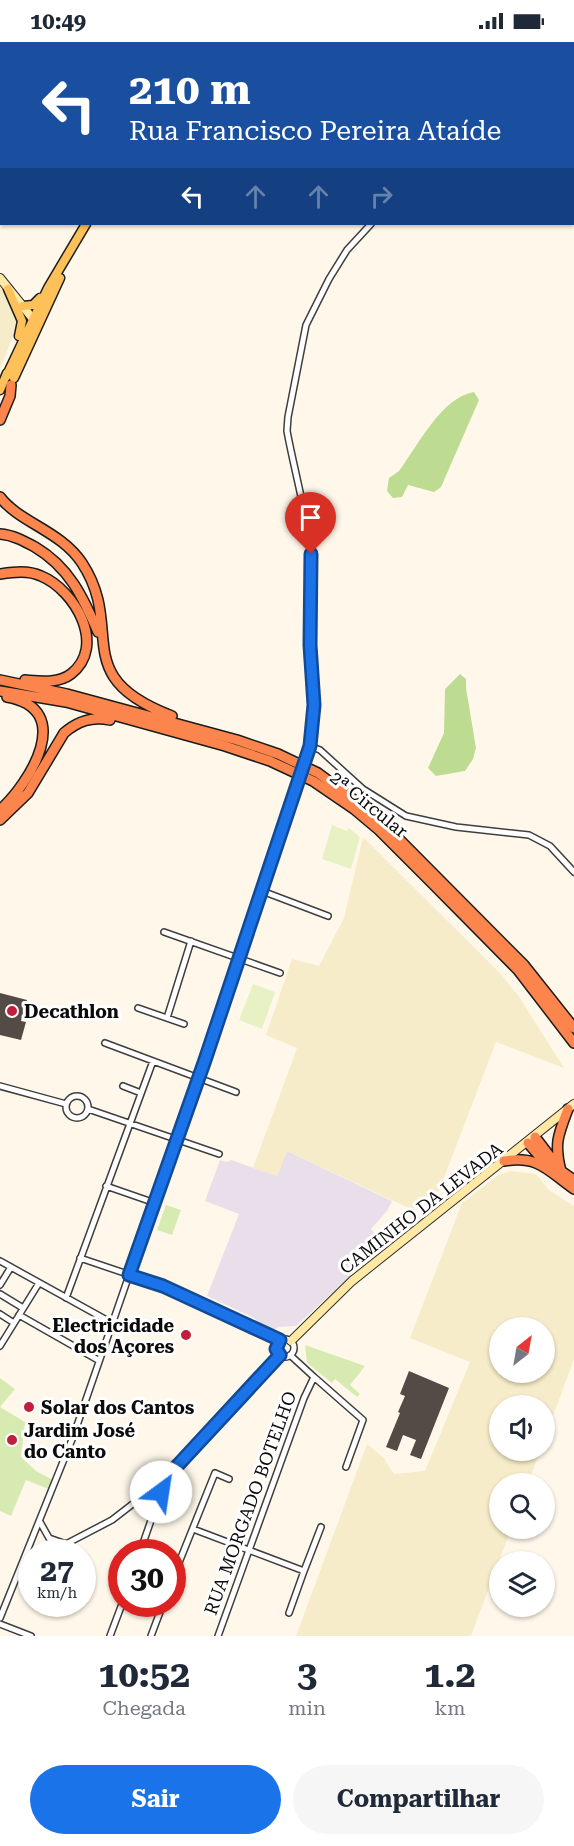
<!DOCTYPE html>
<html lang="pt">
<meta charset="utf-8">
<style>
body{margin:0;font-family:"Roboto Serif",serif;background:#f6f6f7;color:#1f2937;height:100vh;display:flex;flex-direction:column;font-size:22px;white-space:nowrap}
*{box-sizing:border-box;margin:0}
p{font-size:20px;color:#747a83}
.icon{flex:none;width:33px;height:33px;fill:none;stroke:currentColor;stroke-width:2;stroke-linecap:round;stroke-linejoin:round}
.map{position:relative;height:1594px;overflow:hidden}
.side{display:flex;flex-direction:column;background:#fff;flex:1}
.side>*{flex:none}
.guide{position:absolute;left:0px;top:0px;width:574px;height:183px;box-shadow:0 2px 4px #0004;background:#1a4fa0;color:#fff;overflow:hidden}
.needle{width:39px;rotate:31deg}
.buttons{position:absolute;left:489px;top:1275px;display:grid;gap:12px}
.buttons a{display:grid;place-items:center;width:66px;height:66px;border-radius:50%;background:#fff;box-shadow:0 2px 4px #0004;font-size:30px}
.speed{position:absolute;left:18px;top:1497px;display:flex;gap:12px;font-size:30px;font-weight:700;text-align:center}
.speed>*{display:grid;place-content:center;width:78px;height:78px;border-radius:50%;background:#fff;box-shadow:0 2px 4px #0004;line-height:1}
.speed small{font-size:15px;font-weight:400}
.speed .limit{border:9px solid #d22;background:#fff;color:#111}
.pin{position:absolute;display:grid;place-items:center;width:51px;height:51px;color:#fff;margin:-62px -26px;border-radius:50% 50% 50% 0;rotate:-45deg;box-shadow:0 0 6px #0007}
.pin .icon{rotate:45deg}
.me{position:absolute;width:66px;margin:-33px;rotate:31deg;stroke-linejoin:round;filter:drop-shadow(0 0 4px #0008)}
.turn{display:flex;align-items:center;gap:21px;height:126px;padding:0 30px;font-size:27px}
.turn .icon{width:78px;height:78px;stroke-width:2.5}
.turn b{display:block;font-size:42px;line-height:51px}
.lanes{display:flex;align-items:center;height:57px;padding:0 30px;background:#0003;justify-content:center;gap:30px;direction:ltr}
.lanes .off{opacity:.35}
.eta{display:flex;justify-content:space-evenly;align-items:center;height:102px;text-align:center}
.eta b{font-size:36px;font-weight:700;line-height:42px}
.button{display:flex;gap:12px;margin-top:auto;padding:12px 30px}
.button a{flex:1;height:69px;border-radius:36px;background:#1a73e8;color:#fff;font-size:24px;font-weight:700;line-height:69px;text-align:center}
.button a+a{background:#f6f6f7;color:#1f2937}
.status{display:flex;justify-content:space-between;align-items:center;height:42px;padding:0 30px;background:#fff;direction:ltr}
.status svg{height:16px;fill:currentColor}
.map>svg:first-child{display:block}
.industrial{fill:#e8dfeb}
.farmland{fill:#f6ecc9;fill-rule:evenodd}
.green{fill:#d7eab2}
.forest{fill:#bddc91}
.pitch{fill:#e8f1c4}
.building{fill:#544b47}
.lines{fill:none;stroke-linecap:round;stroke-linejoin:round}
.street-casing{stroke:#3e3e3e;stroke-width:8}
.secondary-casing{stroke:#2d2d2d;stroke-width:10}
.primary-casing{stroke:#1c1c1c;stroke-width:11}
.highway-casing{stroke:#1c1c1c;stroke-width:12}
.street{stroke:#fff;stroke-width:5}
.secondary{stroke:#ffe9a5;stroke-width:8}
.primary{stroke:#fec15a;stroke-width:8}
.highway{stroke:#fb854c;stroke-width:9}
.street-bridge-casing{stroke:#3e3e3e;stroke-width:8;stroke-linecap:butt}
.street-bridge{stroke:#fff;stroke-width:5}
.route-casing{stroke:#114b97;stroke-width:15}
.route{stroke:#1a73e8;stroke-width:10}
.poi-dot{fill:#c01e3c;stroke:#fff;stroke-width:2}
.labels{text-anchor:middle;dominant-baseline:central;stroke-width:6;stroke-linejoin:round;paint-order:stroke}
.street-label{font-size:18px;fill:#0b0b0b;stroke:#fff}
.poi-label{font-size:18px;font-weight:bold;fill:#0b0b0b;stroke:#fff;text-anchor:start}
</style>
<div class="status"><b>10:49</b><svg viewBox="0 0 49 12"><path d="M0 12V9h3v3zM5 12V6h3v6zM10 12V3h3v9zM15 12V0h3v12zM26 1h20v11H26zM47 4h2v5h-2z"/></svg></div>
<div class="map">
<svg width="574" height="1594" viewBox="0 0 574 1594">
<rect width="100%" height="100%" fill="#fff8ea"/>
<path class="industrial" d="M287,1109L392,1159L387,1169L371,1187L383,1204L296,1284L279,1285L268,1290L254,1276L207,1254L239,1172L205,1159L220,1118L226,1120L231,1118L277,1134Z"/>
<path class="farmland" d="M0,244L18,276L17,284L0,327Z
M363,795L499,930L518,953L564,1026L496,1000L432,1167L419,1159L413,1168L287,1109L277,1134L253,1126L297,1006L266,993L292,917L319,924L344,876Z
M510,1129L536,1132L549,1148L574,1164V1317L545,1396L544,1364H500V1408L540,1409L528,1441L500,1442V1486L511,1487L471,1594H296L367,1402L384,1416L394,1432L425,1429L470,1320L410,1296L462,1161L497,1134ZM500,1286H544V1330H500Z"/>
<path class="green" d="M166,1163L181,1168L172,1193L157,1188Z
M305,1303L365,1324L350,1343L360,1352L357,1355L335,1337L332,1341L307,1321Z
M0,1336L15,1347L0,1365L25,1380L21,1415L36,1429L53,1438L51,1448L26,1438L11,1474L0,1469Z"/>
<path class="forest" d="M474,350L479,358L441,445L434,450L408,443L402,455L393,456L387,449L389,436L399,429C418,403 442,355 474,350Z
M460,632L466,637V646L476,706L473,717L465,729L436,734L428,726L444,691L445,647Z"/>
<path class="pitch" d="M332,783L347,789L349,786L360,795L351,827L322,817Z
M253,942L275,950L262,987L239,978Z"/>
<path class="building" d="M0,951L27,958L21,979L26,980L21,998L0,993Z
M409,1329L449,1346L421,1417L410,1413L416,1398L403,1393L397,1409L386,1405L400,1371L398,1370L405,1354L400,1352Z"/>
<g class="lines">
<g class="street-casing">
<path id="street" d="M445,2V0
M310,704L320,708L363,747L406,774L456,785L529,793L550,804L574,830
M306,716C317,683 312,650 311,616C310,584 315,551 312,520C308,476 295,432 287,389L288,375L306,283L329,237L347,208L371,182
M262,849L328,874
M164,890L280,931
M138,966L184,982
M167,976L191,899
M105,1001L236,1050
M0,1044L66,1062
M123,1044L141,1051
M66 1065a11 11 0 1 1 22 0a11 11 0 1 1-22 0Z
M88,1067L219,1112
M106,1144L155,1161
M80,1216L163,1244L280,1298
M0,1219L112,1281
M0,1243L11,1225
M0,1252L23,1266
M66,1256L153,1019
M0,1272L14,1281
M19,1273L98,1318
M276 1306a9 9 0 1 1 18 0a9 9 0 1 1-18 0Z
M0,1304L39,1241
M314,1335L363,1378L346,1425
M40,1480L49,1496L66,1502L112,1478L165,1437L280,1313
M193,1487L304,1529L321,1485
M44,1510L60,1501
M140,1510L165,1438
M172,1538L215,1431L229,1437
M289,1571L304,1529
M0,1576L73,1395L296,751
M0,1582L31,1594
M110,1594L122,1562
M151,1594L163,1562
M218,1594L304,1356L314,1335L290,1313"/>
</g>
<g class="secondary-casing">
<path id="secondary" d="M0,236L33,277
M291,1299L352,1239L574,1062"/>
</g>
<g class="primary-casing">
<path id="primary" d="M207,2L208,0
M8,247L22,279L19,294
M23,264L33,263L40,256
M6,335L48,246L86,182
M14,336L60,236
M0,348L7,331"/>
</g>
<g class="highway-casing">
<path id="highway" d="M0,378L10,354L11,343
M0,455C20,481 61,489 82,521C126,588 67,634 172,674
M0,492C13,493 24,499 35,505C69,525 83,555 98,590
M0,532C14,530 28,528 41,534C75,548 107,604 71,632C58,642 39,639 25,638
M0,638L67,652L237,698L278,712L318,731L377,775L524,923L574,986
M0,649L66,660L225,704L270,719L313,739L354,767L379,788L431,840L518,928L574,1001
M0,768C30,741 76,667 7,655
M0,778L28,751L64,691C78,679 92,674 110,678
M535,1095L561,1129L574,1138
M528,1101L548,1124
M504,1119C539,1113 548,1129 574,1147
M561,1129C554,1102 558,1093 568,1067"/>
</g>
<use href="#street" class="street"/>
<use href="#secondary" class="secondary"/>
<use href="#primary" class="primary"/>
<use href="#highway" class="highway"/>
<g class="street-bridge-casing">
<path id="street-bridge" d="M296,751L306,716"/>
</g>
<use href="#street-bridge" class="street-bridge"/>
</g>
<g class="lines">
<g class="route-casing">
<path id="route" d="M161,1450L165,1437L280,1313L276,1307L280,1298L163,1244L129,1233L205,1018L310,704L314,663L310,603L311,512"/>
</g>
<use href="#route" class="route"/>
</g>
<g class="poi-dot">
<circle cx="12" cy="969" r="6"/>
<circle cx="186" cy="1293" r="6"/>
<circle cx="29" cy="1365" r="6"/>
<circle cx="12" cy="1398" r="6"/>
</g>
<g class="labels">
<g class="street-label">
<text transform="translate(369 762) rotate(39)">2ª Circular</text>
<text transform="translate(421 1166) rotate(-38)">CAMINHO DA LEVADA</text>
<text transform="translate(250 1461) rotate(-70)">RUA MORGADO BOTELHO</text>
</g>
<g class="poi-label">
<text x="24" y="969">Decathlon</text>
<text x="174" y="1283" text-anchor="end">Electricidade<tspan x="174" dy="21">dos Açores</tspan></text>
<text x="41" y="1365">Solar dos Cantos</text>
<text x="24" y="1388">Jardim José<tspan x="24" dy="21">do Canto</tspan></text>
</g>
</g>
</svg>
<div class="buttons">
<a><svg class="needle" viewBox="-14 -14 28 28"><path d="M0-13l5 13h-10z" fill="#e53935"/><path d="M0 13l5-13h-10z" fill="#747a83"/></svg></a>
<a><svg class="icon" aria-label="sound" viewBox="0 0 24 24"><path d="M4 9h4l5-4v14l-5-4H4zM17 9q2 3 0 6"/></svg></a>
<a><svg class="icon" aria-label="search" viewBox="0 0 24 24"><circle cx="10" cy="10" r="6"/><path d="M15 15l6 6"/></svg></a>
<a><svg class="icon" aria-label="layers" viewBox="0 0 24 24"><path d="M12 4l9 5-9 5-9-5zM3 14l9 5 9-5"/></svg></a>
</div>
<div class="speed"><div>27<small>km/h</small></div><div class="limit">30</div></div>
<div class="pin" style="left:311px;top:512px;background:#d93025"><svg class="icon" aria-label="arrive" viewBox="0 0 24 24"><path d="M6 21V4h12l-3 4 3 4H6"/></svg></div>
<svg class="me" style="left:161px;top:1450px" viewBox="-20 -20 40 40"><circle r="19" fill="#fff"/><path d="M0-13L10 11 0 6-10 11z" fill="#1a73e8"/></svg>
<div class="guide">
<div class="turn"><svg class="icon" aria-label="left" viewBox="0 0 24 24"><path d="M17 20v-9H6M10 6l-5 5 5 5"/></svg><div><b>210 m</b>Rua Francisco Pereira Ataíde</div></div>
<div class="lanes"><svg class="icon" aria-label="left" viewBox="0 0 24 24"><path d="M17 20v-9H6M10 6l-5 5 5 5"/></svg><svg class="icon off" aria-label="ahead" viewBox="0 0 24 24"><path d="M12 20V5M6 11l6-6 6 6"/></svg><svg class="icon off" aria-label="ahead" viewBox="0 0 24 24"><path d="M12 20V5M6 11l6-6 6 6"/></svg><svg class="icon off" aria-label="right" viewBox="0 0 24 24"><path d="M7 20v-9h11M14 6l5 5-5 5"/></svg></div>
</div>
</div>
<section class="side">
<div class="eta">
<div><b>10:52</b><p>Chegada</p></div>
<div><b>3</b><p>min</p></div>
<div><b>1.2</b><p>km</p></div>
</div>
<div class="button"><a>Sair</a><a>Compartilhar</a></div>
</section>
